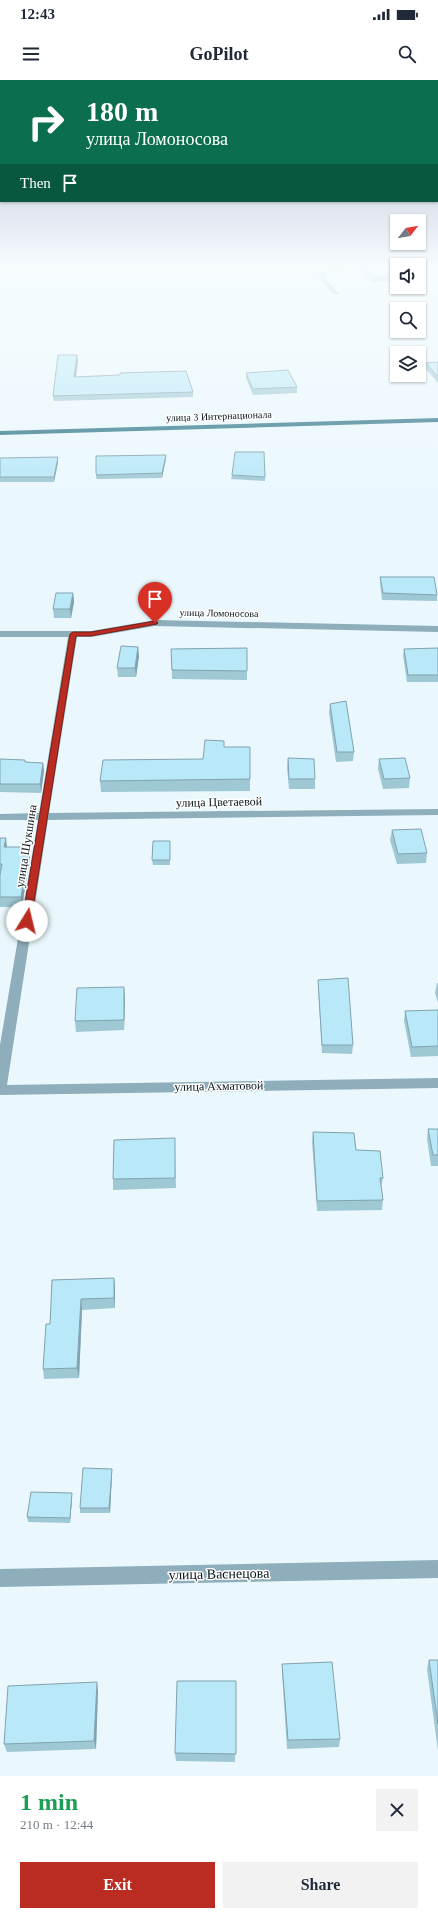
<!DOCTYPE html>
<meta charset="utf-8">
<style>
body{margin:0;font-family:"Times New Roman",serif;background:#f2f2f3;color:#1f2937;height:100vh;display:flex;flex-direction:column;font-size:15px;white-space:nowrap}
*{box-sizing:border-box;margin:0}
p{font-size:13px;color:#747a83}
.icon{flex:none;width:22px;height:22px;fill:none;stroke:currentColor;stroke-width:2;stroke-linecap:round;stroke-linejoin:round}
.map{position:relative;height:1696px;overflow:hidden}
.side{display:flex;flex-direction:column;background:#fff;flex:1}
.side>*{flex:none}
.hud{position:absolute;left:0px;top:0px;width:438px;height:122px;box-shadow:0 1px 3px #0004;background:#0b6e4f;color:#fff;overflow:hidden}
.needle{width:26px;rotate:59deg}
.fabs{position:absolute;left:390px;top:134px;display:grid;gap:8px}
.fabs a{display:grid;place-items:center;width:36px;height:36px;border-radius:0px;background:#fff;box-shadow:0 1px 3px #0004;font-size:20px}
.pin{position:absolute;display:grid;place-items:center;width:34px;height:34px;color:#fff;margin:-41px -17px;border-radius:50% 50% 50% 0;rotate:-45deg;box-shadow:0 0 4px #0007}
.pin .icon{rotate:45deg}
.me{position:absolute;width:44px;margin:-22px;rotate:9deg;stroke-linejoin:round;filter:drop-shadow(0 0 3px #0008)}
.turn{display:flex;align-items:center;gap:14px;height:84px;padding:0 20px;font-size:18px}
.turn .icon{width:52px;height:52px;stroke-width:2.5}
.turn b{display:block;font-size:28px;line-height:34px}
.then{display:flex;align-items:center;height:38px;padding:0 20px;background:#0003;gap:8px;font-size:15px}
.round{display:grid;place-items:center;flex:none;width:42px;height:42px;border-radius:0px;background:#f2f2f3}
.head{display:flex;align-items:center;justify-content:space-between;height:68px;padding:0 20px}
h1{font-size:24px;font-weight:700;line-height:30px;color:#1e9e55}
.button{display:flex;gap:8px;margin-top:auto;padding:8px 20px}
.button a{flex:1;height:46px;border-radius:0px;background:#ba2c22;color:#fff;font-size:16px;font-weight:700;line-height:46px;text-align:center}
.button a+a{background:#f2f2f3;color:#1f2937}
.status{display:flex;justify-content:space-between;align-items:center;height:28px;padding:0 20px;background:#fff;direction:ltr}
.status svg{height:11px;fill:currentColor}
header{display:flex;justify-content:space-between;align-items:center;height:52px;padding:0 20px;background:#fff;font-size:18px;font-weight:700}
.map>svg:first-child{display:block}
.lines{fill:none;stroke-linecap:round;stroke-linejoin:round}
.minor{fill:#8daeba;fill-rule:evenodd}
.primary{fill:#2c7287;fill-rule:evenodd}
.wall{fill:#9fc8d5}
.shaded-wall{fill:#82a2ae}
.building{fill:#b9e8f8;stroke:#82a2ae}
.route{fill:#ba2c22;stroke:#791d16}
.labels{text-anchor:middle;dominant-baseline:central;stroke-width:3;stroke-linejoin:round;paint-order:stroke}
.far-street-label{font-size:10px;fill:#061217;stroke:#fff}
.street-label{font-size:12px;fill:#061217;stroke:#fff}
.near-street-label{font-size:14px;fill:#061217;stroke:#fff}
</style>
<div class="status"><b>12:43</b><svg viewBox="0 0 49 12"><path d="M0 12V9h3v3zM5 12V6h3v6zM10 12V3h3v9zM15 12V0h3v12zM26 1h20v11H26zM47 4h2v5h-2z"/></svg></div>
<header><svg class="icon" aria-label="menu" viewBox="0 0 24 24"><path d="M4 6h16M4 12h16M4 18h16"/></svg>GoPilot<svg class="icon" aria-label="search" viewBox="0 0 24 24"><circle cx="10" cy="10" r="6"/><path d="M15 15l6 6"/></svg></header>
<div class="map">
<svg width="438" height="1696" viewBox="0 0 438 1696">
<rect width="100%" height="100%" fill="#eaf8fd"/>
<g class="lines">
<path class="minor" d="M349,187H358L325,194V198L339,214L334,215L319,198V193Z
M155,540L438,546V552L155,546L91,557H77L49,733L438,729V735L48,740L7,1005L438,998V1008L0,1015V965L38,740H0V734L39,733L68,557H0V551H91Z
M438,1480V1498L0,1507V1489Z"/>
<path class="primary" d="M438,338V342L0,355V351Z"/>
</g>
<path class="wall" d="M355,187H397V200L372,202L355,189Z
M77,275L78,281L75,297L120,295V293L193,312V317L54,321L53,316Z
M438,282V303L425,288L426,283Z
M246,293L297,307V313L253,315L246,298Z
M0,378L58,382L54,402H0Z
M166,379L162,398L97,399L96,398V393Z
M232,395L265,397V401L231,399Z
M380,497L437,515V521L382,520L380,503Z
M73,513L74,522L71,538H54L53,529Z
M138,567L139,576L136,597H118L117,588Z
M247,568V600L172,599L171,569Z
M438,568V602H407L403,575L404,569Z
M330,624L354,672L353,681L336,682L329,633Z
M224,661V667L250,699V711L101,712L100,701L203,679Z
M288,678L315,699V709H289L287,688Z
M0,679L25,683H43L44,691L41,713L0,712Z
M379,679L410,698L409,708L383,709L378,689Z
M392,750L427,773L426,783L397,784L390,760Z
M0,758L7,767H29L30,776L22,827H0Z
M170,761V785H153L152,780Z
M318,900L353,965L352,974L322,973L318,908Z
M437,903H438V923L435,913Z
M125,917L124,950L76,952L75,941Z
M438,930V976L411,977L404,941L405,931Z
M428,1049H438V1086H431L427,1059Z
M313,1052L356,1070L383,1098L381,1107L383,1120L382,1130L317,1131L312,1062Z
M175,1068L176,1108L113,1110V1099Z
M114,1198L115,1208V1228L82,1230L79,1298L44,1299L43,1289L50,1244L52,1200Z
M112,1389V1394L110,1433H80V1428Z
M72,1413V1418L70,1443L28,1442L27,1437Z
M429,1580H438V1671L427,1589Z
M282,1584L340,1659L339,1667L287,1669L282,1593Z
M236,1601L235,1682L176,1681L175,1673Z
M98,1611L96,1669L7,1672L4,1664Z"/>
<path class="shaded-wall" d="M419,187H422V191H419Z
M397,191V200L372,202L373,197Z
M77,275L78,281L75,303L74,297Z
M166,375V379L162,398V393Z
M58,377V382L54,402V397Z
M73,513L74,522L71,538L70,529Z
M138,567L139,576L136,597L135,588Z
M43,683L44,691L41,713L40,704Z
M6,758L7,767H4Z
M29,767L30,776L22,827L21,817Z
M124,907L125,917L124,950Z
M114,1198L115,1208V1228L114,1218Z
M81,1219L82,1230L79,1298L77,1288Z
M112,1389V1394L110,1433L109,1428Z
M72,1413V1418L70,1443V1438Z
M97,1602L98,1611L96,1669L94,1661Z"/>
<path class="building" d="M359,187H397V191L394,192L397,194V195L373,197Z
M58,275H77L74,297L120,295V293L186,291L193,312L53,316Z
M438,282V297L426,283Z
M288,290L297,307L253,309L246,293Z
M235,372H264L265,397L232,395Z
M166,375L162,393L97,395L96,393V376Z
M58,377L54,397H0V378Z
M380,497H434L437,515L383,513Z
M56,513H73L70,529H53Z
M121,566L138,567L135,588H117Z
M247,568V591L172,590L171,569Z
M438,568V595H408L404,569Z
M346,621L354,672H337L330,624Z
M205,660L224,661V667H250V699L100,701L103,680L203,679Z
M288,678L314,679L315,699H289Z
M405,678L410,698L384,699L379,679Z
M0,679L25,680V682L43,683L40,704H0Z
M421,749L427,773L398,774L392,750Z
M0,758H6L4,767H29L21,817H0V795L2,784H0Z
M153,761H170V780H152Z
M348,898L353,965H322L318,900Z
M124,907V940L75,941L77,908Z
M438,930V966L412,967L405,931Z
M428,1049H438V1075H433Z
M313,1052L354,1053L356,1070L380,1071L383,1098H380L383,1120L317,1121Z
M175,1058V1098L113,1099L114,1060Z
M114,1198V1218L81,1219L77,1288L43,1289L46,1244H50L52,1200Z
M83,1388L112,1389L109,1428H80Z
M31,1412L72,1413L70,1438L27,1437Z
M429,1580H438V1644Z
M332,1582L340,1659L288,1660L282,1584Z
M177,1601H236V1674L175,1673Z
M97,1602L94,1661L4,1664L8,1606Z"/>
<linearGradient id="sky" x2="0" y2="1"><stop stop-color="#aeb1cc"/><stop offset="0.44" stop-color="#f6fcfe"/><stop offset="1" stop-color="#f6fcfe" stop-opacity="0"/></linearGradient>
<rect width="438" height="424" fill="url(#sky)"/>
<path class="route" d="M155,541L158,543L157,544L91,556H76L31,841L30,843H23L22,841L70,554L73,552H91Z"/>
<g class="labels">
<g class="far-street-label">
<text transform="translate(219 336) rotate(-2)">улица 3 Интернационала</text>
<text transform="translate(219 533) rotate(1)">улица Ломоносова</text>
</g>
<g class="street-label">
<text transform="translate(219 722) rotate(-1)">улица Цветаевой</text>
<text transform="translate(26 766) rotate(-81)">улица Шукшина</text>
<text transform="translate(219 1006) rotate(-1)">улица Ахматовой</text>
</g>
<g class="near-street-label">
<text transform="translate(219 1494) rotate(-1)">улица Васнецова</text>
</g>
</g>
</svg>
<div class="fabs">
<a><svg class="needle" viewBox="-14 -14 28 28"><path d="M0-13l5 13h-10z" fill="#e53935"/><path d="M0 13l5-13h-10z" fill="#747a83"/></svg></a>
<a><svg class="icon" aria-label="sound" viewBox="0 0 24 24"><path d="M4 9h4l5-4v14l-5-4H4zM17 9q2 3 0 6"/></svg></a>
<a><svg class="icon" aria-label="search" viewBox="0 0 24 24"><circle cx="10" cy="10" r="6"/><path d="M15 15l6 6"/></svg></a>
<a><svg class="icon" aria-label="layers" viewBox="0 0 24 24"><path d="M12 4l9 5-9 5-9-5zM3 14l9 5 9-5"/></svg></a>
</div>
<div class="pin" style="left:155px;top:543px;background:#d93025"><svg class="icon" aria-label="arrive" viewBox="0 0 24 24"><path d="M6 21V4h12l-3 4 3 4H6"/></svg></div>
<svg class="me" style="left:27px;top:841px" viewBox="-20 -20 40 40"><circle r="19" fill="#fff"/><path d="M0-13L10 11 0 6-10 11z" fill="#ba2c22"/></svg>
<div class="hud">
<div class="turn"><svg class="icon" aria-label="right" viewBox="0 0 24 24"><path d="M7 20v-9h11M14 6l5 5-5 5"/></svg><div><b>180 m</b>улица Ломоносова</div></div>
<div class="then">Then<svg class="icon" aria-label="arrive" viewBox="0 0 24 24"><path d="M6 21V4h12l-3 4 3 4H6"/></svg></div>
</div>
</div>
<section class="side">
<div class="head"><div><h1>1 min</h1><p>210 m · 12:44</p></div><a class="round"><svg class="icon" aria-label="close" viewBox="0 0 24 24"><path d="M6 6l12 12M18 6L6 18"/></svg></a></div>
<div class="button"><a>Exit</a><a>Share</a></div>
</section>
